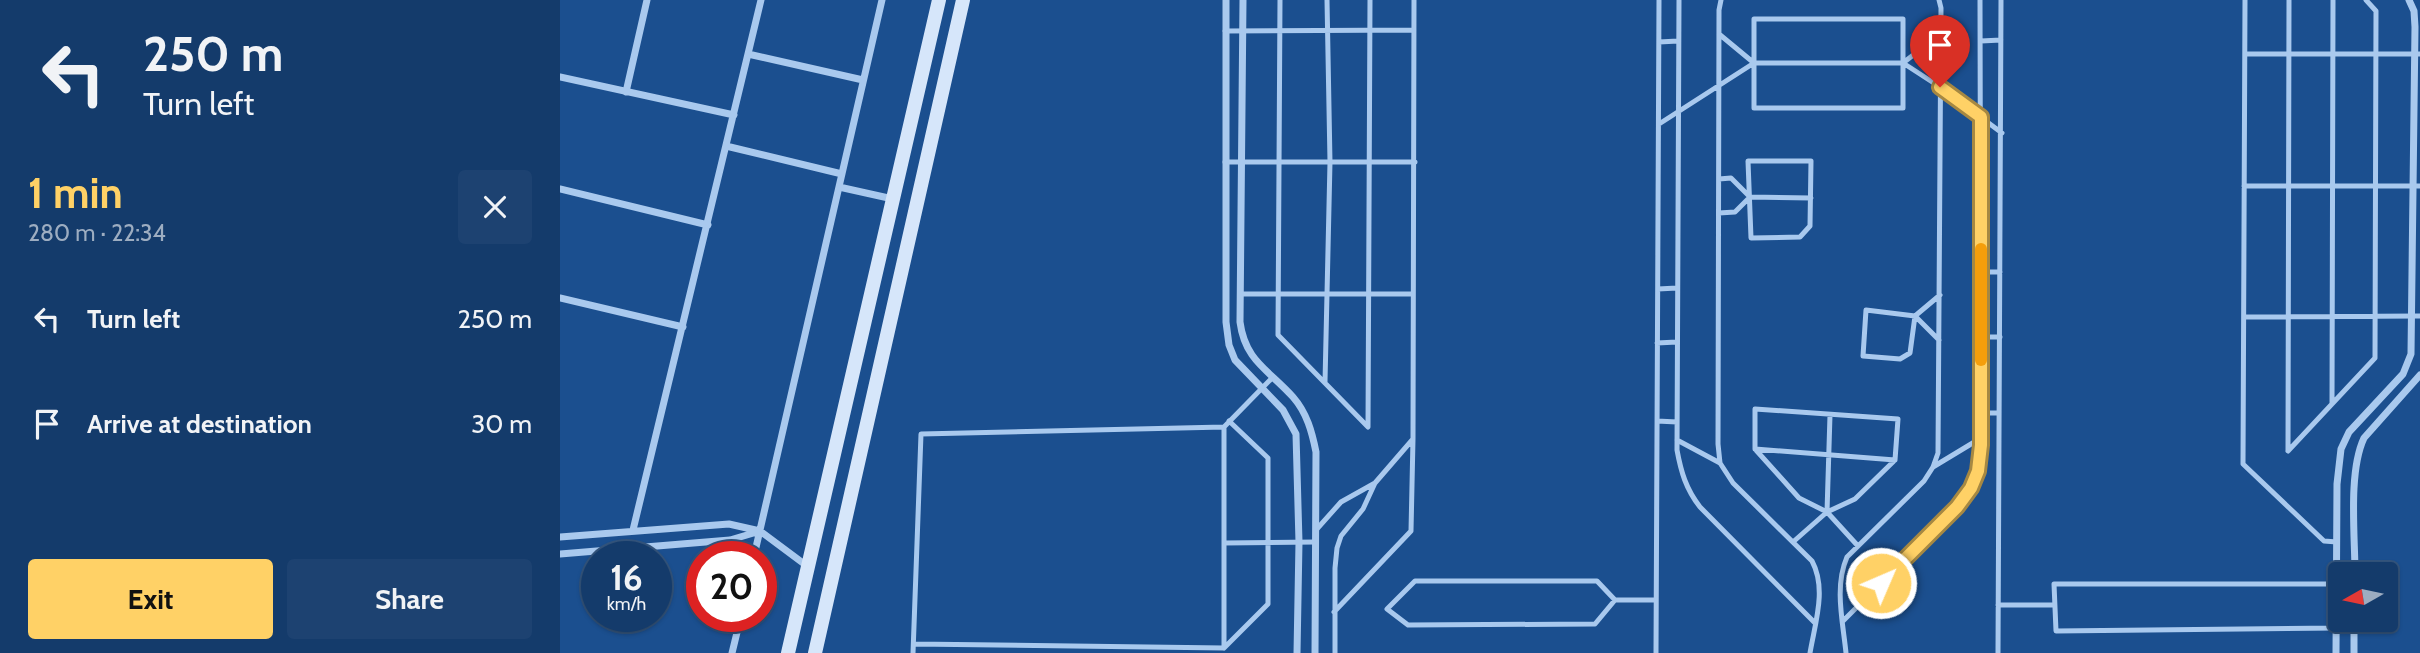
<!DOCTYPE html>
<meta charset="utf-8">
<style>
body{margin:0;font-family:Cabin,sans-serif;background:#1d4271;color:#f1f3f6;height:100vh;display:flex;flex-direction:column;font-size:26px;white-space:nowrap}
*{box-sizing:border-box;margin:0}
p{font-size:23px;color:#9dadc1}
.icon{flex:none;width:38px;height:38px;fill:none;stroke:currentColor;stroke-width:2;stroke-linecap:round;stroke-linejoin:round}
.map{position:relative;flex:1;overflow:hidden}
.side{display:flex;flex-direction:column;background:#143b6b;width:560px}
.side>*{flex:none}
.hud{background:#143b6b;color:#f1f3f6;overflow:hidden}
.needle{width:46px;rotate:261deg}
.controls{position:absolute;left:1768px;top:562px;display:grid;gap:14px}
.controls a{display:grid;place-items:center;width:70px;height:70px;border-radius:7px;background:#143b6b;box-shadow:0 2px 5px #0004,0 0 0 2px #33557e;font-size:35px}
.speed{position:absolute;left:21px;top:541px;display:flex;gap:14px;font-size:35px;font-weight:700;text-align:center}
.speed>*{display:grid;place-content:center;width:91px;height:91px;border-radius:50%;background:#143b6b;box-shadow:0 2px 5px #0004,0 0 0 2px #33557e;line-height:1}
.speed small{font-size:18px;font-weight:400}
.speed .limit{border:10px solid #d22;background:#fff;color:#111}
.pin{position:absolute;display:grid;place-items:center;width:60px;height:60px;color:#fff;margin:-72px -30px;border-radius:50% 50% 50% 0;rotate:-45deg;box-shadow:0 0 7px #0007}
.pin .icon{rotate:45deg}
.me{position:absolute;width:77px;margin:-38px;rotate:45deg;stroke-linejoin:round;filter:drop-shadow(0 0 5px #0008)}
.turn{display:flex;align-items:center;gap:24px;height:147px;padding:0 28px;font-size:32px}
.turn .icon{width:91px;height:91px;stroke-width:2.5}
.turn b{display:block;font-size:49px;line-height:60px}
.round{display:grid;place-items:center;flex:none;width:74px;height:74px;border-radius:7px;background:#1d4271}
.overview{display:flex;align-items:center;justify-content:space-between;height:119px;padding:0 28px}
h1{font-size:42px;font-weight:800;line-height:52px;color:#ffd166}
.button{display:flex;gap:14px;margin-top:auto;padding:14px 28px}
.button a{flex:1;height:80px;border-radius:7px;background:#ffd166;color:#111;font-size:28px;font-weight:800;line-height:80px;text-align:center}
.button a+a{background:#1d4271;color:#f1f3f6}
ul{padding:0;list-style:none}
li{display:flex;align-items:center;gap:21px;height:105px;padding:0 28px}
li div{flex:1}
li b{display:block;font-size:26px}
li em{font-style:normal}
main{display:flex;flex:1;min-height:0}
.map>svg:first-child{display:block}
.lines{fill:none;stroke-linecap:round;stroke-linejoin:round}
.lane{stroke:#a9c9ee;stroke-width:5}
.street{stroke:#a9c9ee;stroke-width:7}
.secondary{stroke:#d6e6fa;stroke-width:14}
.route-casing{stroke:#a68842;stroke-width:18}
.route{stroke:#ffd166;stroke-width:12}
.slow{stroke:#f59e0b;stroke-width:12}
</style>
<main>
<section class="side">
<div class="hud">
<div class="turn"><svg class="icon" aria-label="left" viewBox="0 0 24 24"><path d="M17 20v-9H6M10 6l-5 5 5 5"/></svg><div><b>250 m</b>Turn left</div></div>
</div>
<div class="overview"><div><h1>1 min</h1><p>280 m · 22:34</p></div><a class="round"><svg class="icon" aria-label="close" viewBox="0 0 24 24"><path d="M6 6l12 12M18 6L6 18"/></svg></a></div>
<ul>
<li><svg class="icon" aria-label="left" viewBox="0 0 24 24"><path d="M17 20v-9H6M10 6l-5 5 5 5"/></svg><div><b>Turn left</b></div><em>250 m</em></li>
<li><svg class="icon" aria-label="arrive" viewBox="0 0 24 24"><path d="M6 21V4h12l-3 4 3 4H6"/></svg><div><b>Arrive at destination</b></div><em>30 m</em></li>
</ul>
<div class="button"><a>Exit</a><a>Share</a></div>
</section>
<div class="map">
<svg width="1860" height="653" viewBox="0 0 1860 653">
<rect width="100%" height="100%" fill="#1b4f8f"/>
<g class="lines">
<path class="lane" d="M720,0L718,335L808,427L810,0
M1119,0L1117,450C1121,472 1126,489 1140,507L1255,623
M1161,0L1159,10L1158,444L1160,463L1173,483L1252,561C1267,589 1255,623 1250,653
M1685,0L1683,464L1764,541L1777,542
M1194,19H1343V108H1194Z
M665,31L854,30
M1159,34L1194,63
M1421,41L1441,40
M1099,42L1118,41
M1685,54H1860
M1343,63L1380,34
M1099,124L1194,63H1343L1380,87L1442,133
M1188,161H1251L1250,226L1240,237L1191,238Z
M665,162H855
M1684,186H1860
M1190,197L1251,198
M1159,213L1175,212L1190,197L1171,178L1159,179
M1421,272H1440
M1098,289L1117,288
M680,294H853
M1306,310L1355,316L1350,353L1340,359L1303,356Z
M1684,317L1860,316
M1421,337H1440
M1379,340L1355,316L1380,295
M1097,343L1117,342
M765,382L770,162L767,0
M1772,404L1773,0
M1421,413H1439
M1097,421L1117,422
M1117,440L1160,463
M1195,449L1335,460
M1728,451L1815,358L1816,11L1806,0
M1728,451L1729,0
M1373,467L1421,438
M1267,512L1270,415
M756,530L781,502L815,483
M1233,542L1267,512L1295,499L1335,460L1338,419L1195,409V449L1239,498L1267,512L1298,546
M664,543L756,542
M1779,584H1494L1496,631L1776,628L1803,626L1809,620
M1055,600L1037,581H855L827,609L848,625L1035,624L1055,600H1096
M1438,605H1495
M774,612L851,531L853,439
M1283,621L1397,507C1413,485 1417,472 1421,445L1420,0
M354,644L664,648V427
M664,648L708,604V458L669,421
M353,653L361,434L664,427L713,377
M775,653V568L777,548L781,536L803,509L815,483L853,439L854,0
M1096,653L1099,0
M1286,653C1283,622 1274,587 1287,557L1364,481L1373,467L1378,453L1381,8L1379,0
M1438,653L1441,0"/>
<path class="street" d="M666,0V322L669,345L675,360L723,410L736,434L739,542L737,653
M683,0L680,322C685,361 709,370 733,397C747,413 752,432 756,452L755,653
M188,54L303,80
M0,77L174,115
M66,92L87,0
M166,146L282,174
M279,187L333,199
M0,189L148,225
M0,298L123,327
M73,530L201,0
M0,537L169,524L200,531L247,566
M0,554L170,540L197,532
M194,556L322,0
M1795,574C1795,536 1788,472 1804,438L1860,375
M172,653L181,616
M1776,653L1777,484L1781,449L1789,432L1843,374L1851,354L1855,27L1854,11L1849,0
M1794,653V620"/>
<path class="secondary" d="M228,653L379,0
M255,653L403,0"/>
</g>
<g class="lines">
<g class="route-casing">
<path id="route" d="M1321,583L1397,507L1411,488L1418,471L1421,445V117L1380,87"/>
</g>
<use href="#route" class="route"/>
<path class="slow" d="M1421,249V360"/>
</g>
</svg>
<div class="controls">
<a><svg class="needle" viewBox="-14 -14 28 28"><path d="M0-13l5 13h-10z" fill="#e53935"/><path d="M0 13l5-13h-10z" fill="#9dadc1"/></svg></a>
</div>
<div class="speed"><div>16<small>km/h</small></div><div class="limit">20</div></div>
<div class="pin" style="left:1380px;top:87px;background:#d93025"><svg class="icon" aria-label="arrive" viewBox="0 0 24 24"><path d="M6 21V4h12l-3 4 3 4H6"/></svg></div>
<svg class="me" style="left:1321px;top:583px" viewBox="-20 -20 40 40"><circle r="17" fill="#ffd166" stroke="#fff" stroke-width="3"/><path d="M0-11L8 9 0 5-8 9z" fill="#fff"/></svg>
</div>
</main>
